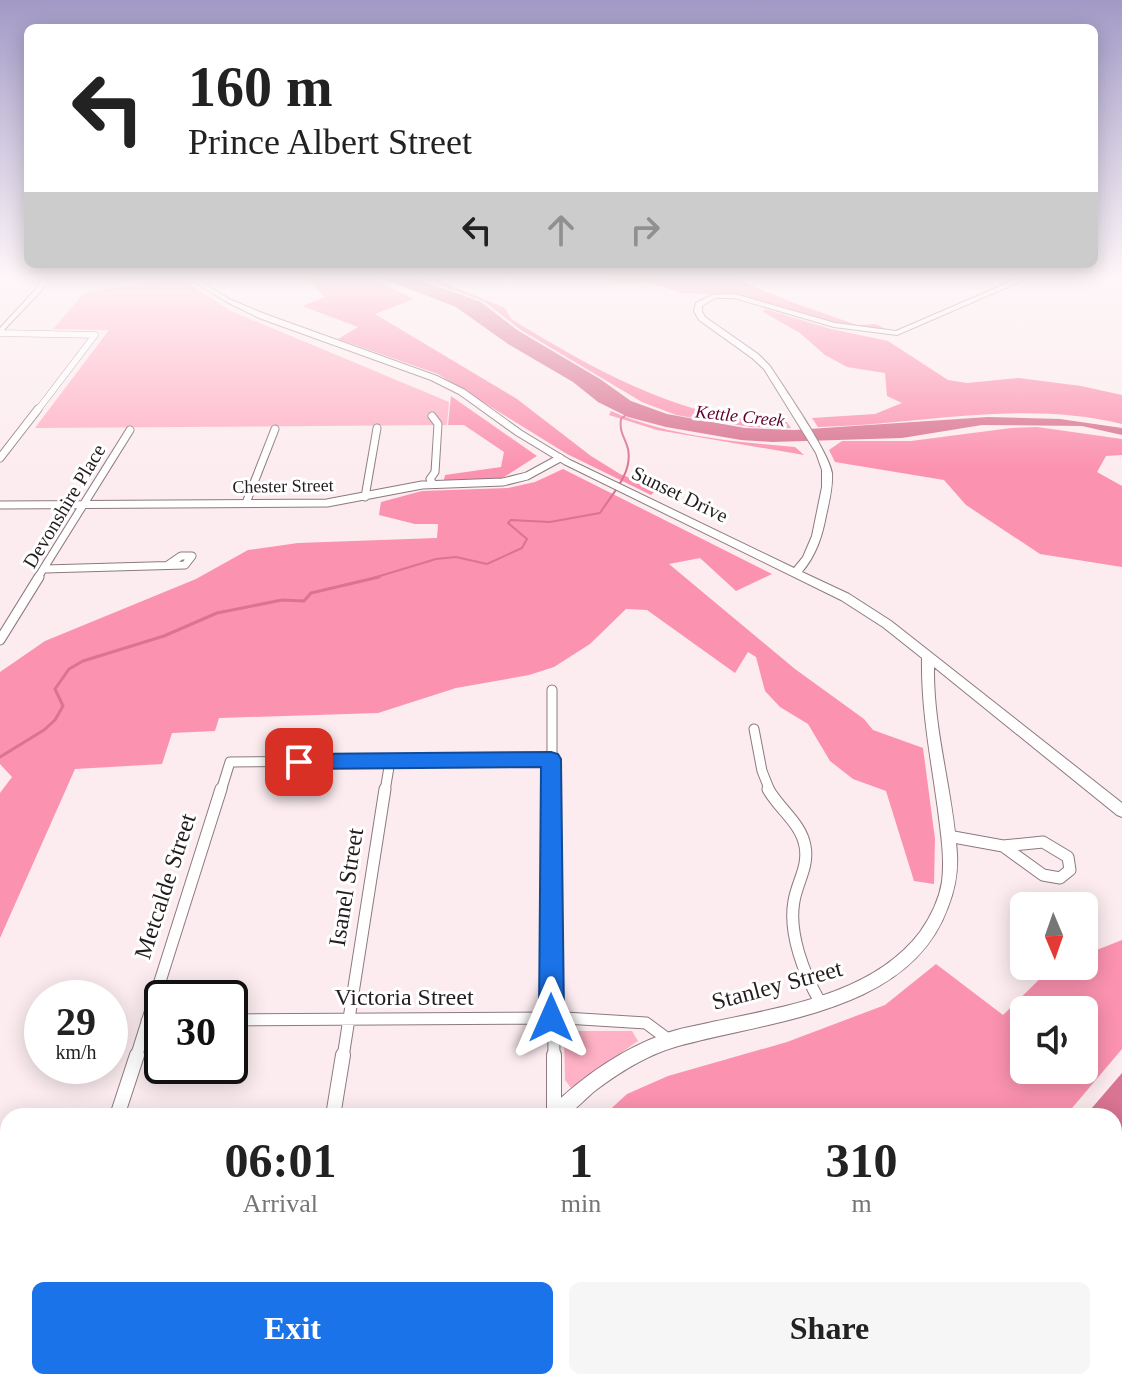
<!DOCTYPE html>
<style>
body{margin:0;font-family:"Times New Roman",serif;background:#f6f6f6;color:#222;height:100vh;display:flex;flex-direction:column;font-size:30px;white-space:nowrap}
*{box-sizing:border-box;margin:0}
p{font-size:26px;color:#767676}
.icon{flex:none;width:44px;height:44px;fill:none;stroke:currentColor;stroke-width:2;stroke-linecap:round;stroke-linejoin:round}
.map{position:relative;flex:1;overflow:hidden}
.panel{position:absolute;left:0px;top:1108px;width:1122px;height:282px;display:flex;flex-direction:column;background:#fff;border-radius:24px 24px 0 0;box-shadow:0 4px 20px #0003}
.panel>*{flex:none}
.hud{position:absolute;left:24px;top:24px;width:1074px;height:244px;border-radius:12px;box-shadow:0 4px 20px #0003;background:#fff;color:#222;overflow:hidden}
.needle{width:52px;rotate:178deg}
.tools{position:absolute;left:1010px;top:892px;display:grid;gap:16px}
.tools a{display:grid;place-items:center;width:88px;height:88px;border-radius:12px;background:#fff;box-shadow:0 4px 20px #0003;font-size:40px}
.speed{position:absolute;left:24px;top:980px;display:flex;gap:16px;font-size:40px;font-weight:700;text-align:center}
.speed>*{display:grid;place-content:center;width:104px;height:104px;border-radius:50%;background:#fff;box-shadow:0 4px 20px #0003;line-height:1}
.speed small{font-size:20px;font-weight:400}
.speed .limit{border:4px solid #111;border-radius:12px;background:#fff;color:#111}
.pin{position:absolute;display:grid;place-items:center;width:68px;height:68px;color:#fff;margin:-34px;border-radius:16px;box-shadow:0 4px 12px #0006}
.me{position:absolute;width:88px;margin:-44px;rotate:0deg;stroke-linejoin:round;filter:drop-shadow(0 0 6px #0008)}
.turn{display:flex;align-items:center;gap:28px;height:168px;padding:0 32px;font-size:36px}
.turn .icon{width:104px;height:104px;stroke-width:2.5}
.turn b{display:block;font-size:56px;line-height:68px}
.lanes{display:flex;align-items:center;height:76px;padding:0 32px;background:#0003;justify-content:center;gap:40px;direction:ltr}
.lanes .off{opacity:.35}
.eta{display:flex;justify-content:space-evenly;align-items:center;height:136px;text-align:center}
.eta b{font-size:48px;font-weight:600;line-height:56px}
.primary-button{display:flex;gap:16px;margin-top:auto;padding:16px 32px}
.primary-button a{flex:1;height:92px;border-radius:12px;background:#1a73e8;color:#fff;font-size:32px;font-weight:600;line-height:92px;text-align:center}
.primary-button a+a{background:#f6f6f6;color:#222}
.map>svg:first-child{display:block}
.green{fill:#ffb1c5}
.forest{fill:#fb92b0;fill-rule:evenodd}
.water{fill:#d97492}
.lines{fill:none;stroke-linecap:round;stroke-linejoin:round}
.stream-far1{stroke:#d97492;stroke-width:2}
.stream{stroke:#d97492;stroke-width:3}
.street-far4-casing{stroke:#8c7a7e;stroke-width:7}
.street-far3-casing{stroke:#8c7a7e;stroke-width:9}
.street-far2-casing{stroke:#8c7a7e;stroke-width:11}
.street-far1-casing{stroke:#8c7a7e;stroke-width:13}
.street-casing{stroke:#8c7a7e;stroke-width:16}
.secondary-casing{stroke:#8c7a7e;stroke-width:2}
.street-far4{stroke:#fff;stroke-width:6}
.street-far3{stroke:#fff;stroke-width:7}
.street-far2{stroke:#fff;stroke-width:9}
.street-far1{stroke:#fff;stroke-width:11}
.street{stroke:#fff;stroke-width:14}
.secondary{fill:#fff;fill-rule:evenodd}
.route{fill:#1a73e8;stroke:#114b97;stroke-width:2}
.labels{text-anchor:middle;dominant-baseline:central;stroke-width:6;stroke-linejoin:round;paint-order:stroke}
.far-water-label{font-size:18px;font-style:italic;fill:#61012d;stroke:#fff}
.far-street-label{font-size:18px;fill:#241d1e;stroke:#fff}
.street-label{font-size:20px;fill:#241d1e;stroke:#fff}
.near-street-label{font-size:24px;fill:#241d1e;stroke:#fff}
</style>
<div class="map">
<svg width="1122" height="1389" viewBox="0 0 1122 1389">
<rect width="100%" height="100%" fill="#fcecef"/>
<path class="green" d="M182,279L231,311L449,402L447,425L35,428L109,330L53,329L85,292Z
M568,1031H632L638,1041L571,1088L565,1080L564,1034Z
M1114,1375L1122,1382V1389H687L686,1382H1114Z"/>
<path class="forest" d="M303,275H364L414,299L375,314L517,399L591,456L620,474L658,489L651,495L567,454L438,374L338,339L358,327L302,306L325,297Z
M411,275H426L505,308L511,319C578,360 658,406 736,418C752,420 770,420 786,421L791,428L751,427L712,421L676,415L642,402L521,330L483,301Z
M599,275H726L794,303L857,325L876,324L890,331L853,328L736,295L682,293L648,282L621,284Z
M765,309L831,329L888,341L948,380L967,383L1019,378L1081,386L1122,395V424C1022,399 918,425 818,427L812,418L875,414L902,403L887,396L885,373L847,367L825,355L800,333L763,312Z
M451,396L537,456L501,479L444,480L445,475L501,467L504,452L464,425H448Z
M611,411C667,436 735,442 795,447L804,455L657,430L609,415Z
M1037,427L1122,439V455L1106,456L1097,472L1122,486V567L1040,554L966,505L944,480L835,462L829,450L842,441H911L1011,428Z
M563,469L772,574L736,591L700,558L669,564L795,669L864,719L873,730L923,748L935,839L934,884L914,881L886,791L853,779L830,761L808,724L780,707L765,691L756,657L748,652L735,673L647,610L626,609L590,644L554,667L529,675L456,688L378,713L219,718L215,731L172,733L162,764L75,769L0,938V793L12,777L0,764V672L45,641L196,579L248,550L298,543L437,538L438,524H415L379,515L381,502L422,491L508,488L535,482Z
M1122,940V1049L1067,1114L1062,1116H603L627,1094L668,1076L787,1042L885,1005L936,964L1003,1015L1051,968L1084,966V955ZM1024,1010H1084V1070H1024Z
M489,1382H672V1389H487Z"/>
<path class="water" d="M373,275H407L481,302L517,330L600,379L631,401L667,414L745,428L794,430L988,417L1060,419L1122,428V435L1082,426L982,425L902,438L772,442L741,440L666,427L628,417L598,402L573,382L508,344L456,307Z
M1122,1073V1132L1114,1141V1116H1085Z"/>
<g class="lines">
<path class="stream-far1" d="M370,579L436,559L456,557L487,564L522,548L527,539L508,523L511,520L550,522L600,513C612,494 633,473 628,449C625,437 619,433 621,419L627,414"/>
<path class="stream" d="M0,757L44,730L55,720L63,706L55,689L69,669L83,661L164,636L217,613L282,600L304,601L311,593L379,577"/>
<g class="street-far4-casing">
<path id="street-far4" d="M0,333L95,335L37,411"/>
</g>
<g class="street-far3-casing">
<path id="street-far3" d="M432,416L438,424L435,472L430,479L433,484
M0,458L38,409
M365,497L377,428
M246,503L275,429
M0,505L327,503L422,485L503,482L527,476L560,458
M45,569L185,565L192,556H181L168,565
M37,579L130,430"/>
</g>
<g class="street-far2-casing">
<path id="street-far2" d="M0,640L39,577
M552,690V791
M754,729L762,771L770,791
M221,791L230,762L551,759
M385,791L390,761"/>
</g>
<g class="street-far1-casing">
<path id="street-far1" d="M552,789L554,1057
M768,789C779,809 801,823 805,846C809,867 797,882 794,901C788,933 804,974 820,1002
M948,836L1003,846
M1043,842L1068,857L1070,870L1060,878L1043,875L1003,846Z
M230,1020L565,1018L646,1023L669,1040
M147,1021H162
M136,1057L221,789
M343,1057L385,789"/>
</g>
<g class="street-casing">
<path id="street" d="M554,1055V1114
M117,1116L137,1055
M333,1116L343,1055
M32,1389L34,1382
M290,1389L291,1382"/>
</g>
<g class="secondary-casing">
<path id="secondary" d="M44,275H50L41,291L0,334V328L36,289Z
M183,275H191L229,299L265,314L437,376L465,390L522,431L570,460L794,568L803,557L812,536L822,487V470L816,453L764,369L752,358L699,320L694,311L696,303L712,295L734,294L835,323L896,331L1026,275H1035L897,335L834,327L734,298H715L702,306V311L705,317L758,354L770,366C784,388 829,452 832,473C833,487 829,502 826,516C822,537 816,555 802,572L849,594L891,621L1122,803V817L1117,815L934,667C933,730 953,791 957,854C958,873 955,889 948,907C910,1014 769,1020 675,1047C647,1055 620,1072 596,1090C588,1096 572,1114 564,1116C558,1117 551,1116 545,1116L548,1110C582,1077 620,1050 664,1034C680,1028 696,1026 712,1022C783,1007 873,994 920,932C930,918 939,900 942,882C945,858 941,834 938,810C931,759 921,709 922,658L883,627L841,600L564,464L516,435L459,394L431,380L259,318L225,301Z
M433,1382H453L451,1389H431Z"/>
</g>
<use href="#street-far4" class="street-far4"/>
<use href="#street-far3" class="street-far3"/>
<use href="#street-far2" class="street-far2"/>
<use href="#street-far1" class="street-far1"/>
<use href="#street" class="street"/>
<use href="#secondary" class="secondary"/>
</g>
<linearGradient id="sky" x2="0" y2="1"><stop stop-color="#a29ac6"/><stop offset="0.59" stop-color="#fef6f8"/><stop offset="1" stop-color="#fef6f8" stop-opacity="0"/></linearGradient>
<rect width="1122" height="469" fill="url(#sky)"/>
<path class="route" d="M551,752L558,754L561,759L564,1018L560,1027L551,1030L543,1027L539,1018L541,767L299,769L292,767L289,762L292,756L299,754Z"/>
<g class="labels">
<g class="far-water-label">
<text transform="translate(740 416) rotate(6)">Kettle Creek</text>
</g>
<g class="far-street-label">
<text transform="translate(283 486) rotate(-1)">Chester Street</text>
</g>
<g class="street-label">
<text transform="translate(680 494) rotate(26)">Sunset Drive</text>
<text transform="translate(64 506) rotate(-59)">Devonshire Place</text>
</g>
<g class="near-street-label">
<text transform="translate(165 886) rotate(-72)">Metcalde Street</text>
<text transform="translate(346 887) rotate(-81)">Isanel Street</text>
<text transform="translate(777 985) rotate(-15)">Stanley Street</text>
<text x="404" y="997">Victoria Street</text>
</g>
</g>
</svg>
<div class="tools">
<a><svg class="needle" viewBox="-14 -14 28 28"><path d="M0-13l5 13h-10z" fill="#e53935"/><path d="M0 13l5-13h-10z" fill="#767676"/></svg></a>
<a><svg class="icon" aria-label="sound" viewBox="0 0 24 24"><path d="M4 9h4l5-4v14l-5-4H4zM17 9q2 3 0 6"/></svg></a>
</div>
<div class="speed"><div>29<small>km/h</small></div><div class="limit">30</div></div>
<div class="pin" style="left:299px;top:762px;background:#d93025"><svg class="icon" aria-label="arrive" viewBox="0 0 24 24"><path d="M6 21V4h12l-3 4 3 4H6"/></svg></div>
<svg class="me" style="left:551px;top:1018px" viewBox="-20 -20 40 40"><path d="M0-17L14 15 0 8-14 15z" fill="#1a73e8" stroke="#fff" stroke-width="4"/></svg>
<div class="hud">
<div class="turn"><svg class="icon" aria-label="left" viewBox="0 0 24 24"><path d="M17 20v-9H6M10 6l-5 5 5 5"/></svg><div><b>160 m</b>Prince Albert Street</div></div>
<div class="lanes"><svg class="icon" aria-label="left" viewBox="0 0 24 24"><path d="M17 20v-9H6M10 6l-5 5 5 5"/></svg><svg class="icon off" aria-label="ahead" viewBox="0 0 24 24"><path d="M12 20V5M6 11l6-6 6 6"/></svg><svg class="icon off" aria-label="right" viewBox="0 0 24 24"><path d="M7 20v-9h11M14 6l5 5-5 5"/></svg></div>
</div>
<section class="panel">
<div class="eta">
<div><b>06:01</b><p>Arrival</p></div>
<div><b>1</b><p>min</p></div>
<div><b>310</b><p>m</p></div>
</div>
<div class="primary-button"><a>Exit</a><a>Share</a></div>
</section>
</div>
